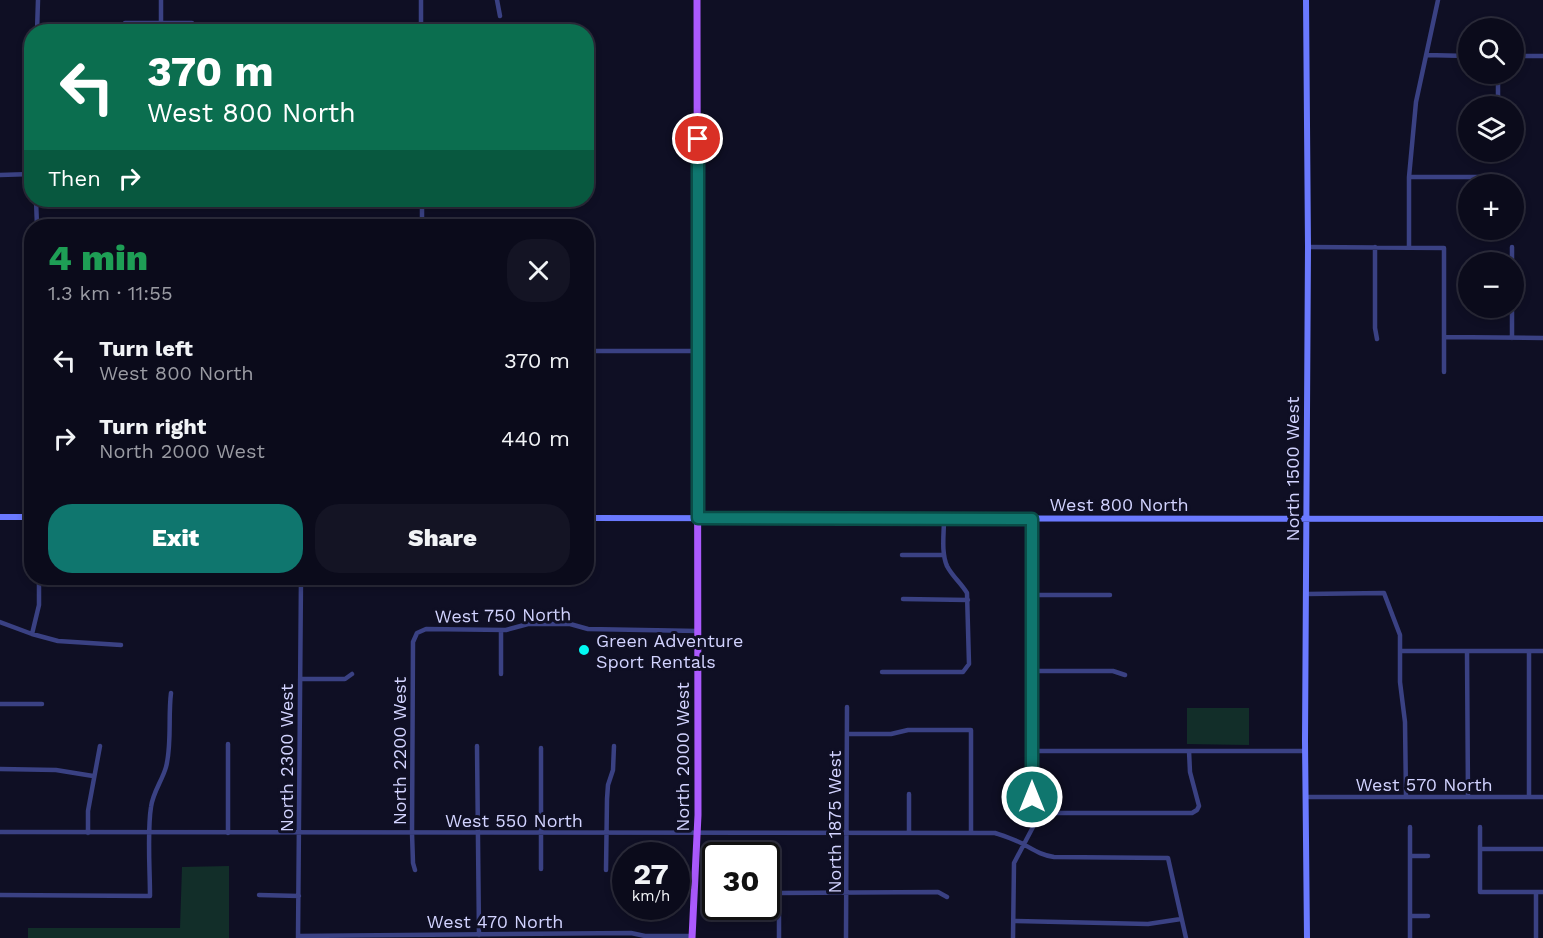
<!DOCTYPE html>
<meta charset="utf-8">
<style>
body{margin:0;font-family:"Work Sans",sans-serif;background:#141424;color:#f1f3f6;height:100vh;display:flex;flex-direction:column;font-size:22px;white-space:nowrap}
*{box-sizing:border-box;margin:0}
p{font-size:20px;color:#9a9ba3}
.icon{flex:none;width:33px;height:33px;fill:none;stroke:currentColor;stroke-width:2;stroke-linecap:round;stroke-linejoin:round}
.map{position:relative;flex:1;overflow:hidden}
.panel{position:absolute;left:24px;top:219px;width:570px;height:366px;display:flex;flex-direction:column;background:#0b0b1b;border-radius:24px;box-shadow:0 3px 9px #0003,0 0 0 2px #2b2b3a}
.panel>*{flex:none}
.guide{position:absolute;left:24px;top:24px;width:570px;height:183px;border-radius:24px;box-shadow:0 3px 9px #0003,0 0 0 2px #2b2b3a;background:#0b6e4f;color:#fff;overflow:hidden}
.buttons{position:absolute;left:1458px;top:18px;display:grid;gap:12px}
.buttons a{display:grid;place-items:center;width:66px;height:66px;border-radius:50%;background:#0b0b1b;box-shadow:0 3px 9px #0003,0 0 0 2px #2b2b3a;font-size:30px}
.speed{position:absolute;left:612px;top:842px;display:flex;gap:12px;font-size:30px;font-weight:700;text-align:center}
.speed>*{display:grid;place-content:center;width:78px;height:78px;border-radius:50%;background:#0b0b1b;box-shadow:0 3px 9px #0003,0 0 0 2px #2b2b3a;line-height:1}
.speed small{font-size:15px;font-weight:400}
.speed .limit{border:3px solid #111;border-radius:9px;background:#fff;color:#111}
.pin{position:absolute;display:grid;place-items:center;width:51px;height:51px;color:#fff;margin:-26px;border:3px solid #fff;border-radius:50%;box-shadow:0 2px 6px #0007}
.me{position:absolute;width:66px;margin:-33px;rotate:0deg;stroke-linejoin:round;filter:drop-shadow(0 0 4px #0008)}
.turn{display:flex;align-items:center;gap:21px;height:126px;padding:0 24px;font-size:27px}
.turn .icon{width:78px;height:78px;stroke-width:2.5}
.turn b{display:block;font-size:42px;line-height:51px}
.then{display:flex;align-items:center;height:57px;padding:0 24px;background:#0003;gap:12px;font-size:22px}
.round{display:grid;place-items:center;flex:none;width:63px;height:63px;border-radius:24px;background:#141424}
.head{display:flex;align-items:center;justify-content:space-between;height:102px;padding:0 24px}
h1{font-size:36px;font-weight:800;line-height:45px;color:#1e9e55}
.primary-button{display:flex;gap:12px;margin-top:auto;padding:12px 24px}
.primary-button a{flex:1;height:69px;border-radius:24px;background:#0f766e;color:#fff;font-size:24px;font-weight:800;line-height:69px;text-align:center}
.primary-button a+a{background:#141424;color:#f1f3f6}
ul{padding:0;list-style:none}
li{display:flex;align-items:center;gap:18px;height:78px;padding:0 24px}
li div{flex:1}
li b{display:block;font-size:22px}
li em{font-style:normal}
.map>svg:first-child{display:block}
.green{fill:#122e29}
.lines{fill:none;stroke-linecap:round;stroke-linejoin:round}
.street{stroke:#3a4183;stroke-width:4.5}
.secondary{stroke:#6a79fe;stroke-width:6}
.primary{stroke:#ab5afe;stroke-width:7}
.route-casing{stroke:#0a4d48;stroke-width:15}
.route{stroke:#0f766e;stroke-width:10}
.poi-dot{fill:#02faf3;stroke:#0f0f24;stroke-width:2}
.labels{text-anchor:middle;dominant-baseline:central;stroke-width:6;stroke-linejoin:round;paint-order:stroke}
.street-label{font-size:18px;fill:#d2d3ff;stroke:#0f0f24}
.poi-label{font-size:18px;fill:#d2d3ff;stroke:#0f0f24;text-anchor:start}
</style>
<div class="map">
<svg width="1543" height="938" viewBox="0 0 1543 938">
<rect width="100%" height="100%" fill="#0f0f24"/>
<path class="green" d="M1187,708H1249V745L1187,744Z
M229,866V938H28V928H180L182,867Z"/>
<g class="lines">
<path class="street" d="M161,0V23
M421,0V32
M497,0L500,16
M125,23H192
M37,32L38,0
M1426,55L1468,56
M1514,56H1543
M1498,74V103
M0,175L32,174
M1409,177H1498
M36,200L37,226
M422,226V200
M1308,247L1444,248V372
M1375,247V328L1377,339
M1409,247V177L1416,102L1438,0
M1512,262V247
M1444,337L1543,338
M1512,338V308
M586,351H698
M902,555H944
M1306,594L1384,593L1400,635V682L1405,722L1406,797
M1032,595H1110
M903,599L968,600
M0,622L32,634L58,641L121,645
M32,634L39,605V578
M1400,651H1543
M1467,651L1468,797
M1529,651V797
M1032,671H1113L1125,675
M882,672H963L969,664L967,593C961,583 952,576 947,566C941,552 944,534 944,519
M501,674V630
M300,679H345L352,674
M0,704H42
M847,734H891L908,730H971V832
M228,744V833
M477,746L479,935
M1033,751H1305
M0,769L56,770L93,776
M909,794V832
M1306,797H1543
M1032,813H1192L1197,810L1199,806L1190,772L1189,751
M1480,827V892H1543
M0,832L995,833C1004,836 1014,839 1023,844C1034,850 1041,855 1054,857L1168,858L1186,938
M88,833V811L100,746
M1480,849H1543
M1410,856H1428
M541,869V748
M415,870L413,863L412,833L413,642L417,633L426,629L506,630L528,624H570L588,629L698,631
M606,870L607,799L608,785L613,770L614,746
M0,895L150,896C150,869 147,832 151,807C153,792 162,781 166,767C172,745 168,716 171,693
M259,895L299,896
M1410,916H1428
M1014,921L1148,924L1181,919
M298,936L631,933L645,936H692
M298,938L301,578
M779,938V893L938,892L947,897
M846,938L847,707
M1013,938L1014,863L1033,827L1032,519
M1410,938V827
M1536,938V892"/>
<path class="secondary" d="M1306,0L1308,247L1305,741L1307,938
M0,517H32
M586,518L1543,519"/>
<path class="primary" d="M692,938L698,815L697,0"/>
</g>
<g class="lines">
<g class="route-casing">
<path id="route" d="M698,139V518L1032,519V797"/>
</g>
<use href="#route" class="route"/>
</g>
<circle class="poi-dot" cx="584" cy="650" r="6"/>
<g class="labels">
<g class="street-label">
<text transform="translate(1292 469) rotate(-90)">North 1500 West</text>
<text x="1119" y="504">West 800 North</text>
<text transform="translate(503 615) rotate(-1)">West 750 North</text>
<text transform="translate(399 751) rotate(-90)">North 2200 West</text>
<text transform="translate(682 757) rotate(-90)">North 2000 West</text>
<text transform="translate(286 758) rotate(-90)">North 2300 West</text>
<text x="1424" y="784">West 570 North</text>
<text x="514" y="820">West 550 North</text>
<text transform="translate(834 822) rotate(-90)">North 1875 West</text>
<text x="495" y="921">West 470 North</text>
</g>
<g class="poi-label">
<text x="596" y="640">Green Adventure<tspan x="596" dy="21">Sport Rentals</tspan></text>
</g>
</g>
</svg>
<div class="buttons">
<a><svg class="icon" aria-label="search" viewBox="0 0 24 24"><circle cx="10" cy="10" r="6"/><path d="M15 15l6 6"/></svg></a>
<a><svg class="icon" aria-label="layers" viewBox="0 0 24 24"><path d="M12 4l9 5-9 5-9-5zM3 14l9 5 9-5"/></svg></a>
<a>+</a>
<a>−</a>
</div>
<div class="speed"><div>27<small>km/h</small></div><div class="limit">30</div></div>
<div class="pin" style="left:698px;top:139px;background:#d93025"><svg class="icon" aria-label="arrive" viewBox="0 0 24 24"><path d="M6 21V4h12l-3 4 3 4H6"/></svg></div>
<svg class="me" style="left:1032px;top:797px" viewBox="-20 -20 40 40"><circle r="17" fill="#0f766e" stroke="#fff" stroke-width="3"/><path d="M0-11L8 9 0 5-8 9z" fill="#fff"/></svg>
<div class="guide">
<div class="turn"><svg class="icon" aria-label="left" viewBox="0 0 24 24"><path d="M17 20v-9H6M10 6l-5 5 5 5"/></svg><div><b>370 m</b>West 800 North</div></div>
<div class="then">Then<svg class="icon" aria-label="right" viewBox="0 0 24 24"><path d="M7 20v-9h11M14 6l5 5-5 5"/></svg></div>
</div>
<section class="panel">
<div class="head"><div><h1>4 min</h1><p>1.3 km · 11:55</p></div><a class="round"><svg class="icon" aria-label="close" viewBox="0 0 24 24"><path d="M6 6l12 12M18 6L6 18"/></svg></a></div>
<ul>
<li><svg class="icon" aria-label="left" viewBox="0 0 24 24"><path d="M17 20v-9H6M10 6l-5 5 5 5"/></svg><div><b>Turn left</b><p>West 800 North</p></div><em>370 m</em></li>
<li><svg class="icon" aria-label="right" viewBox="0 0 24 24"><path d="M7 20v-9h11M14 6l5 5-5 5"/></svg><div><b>Turn right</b><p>North 2000 West</p></div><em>440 m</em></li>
</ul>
<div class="primary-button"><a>Exit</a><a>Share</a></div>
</section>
</div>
